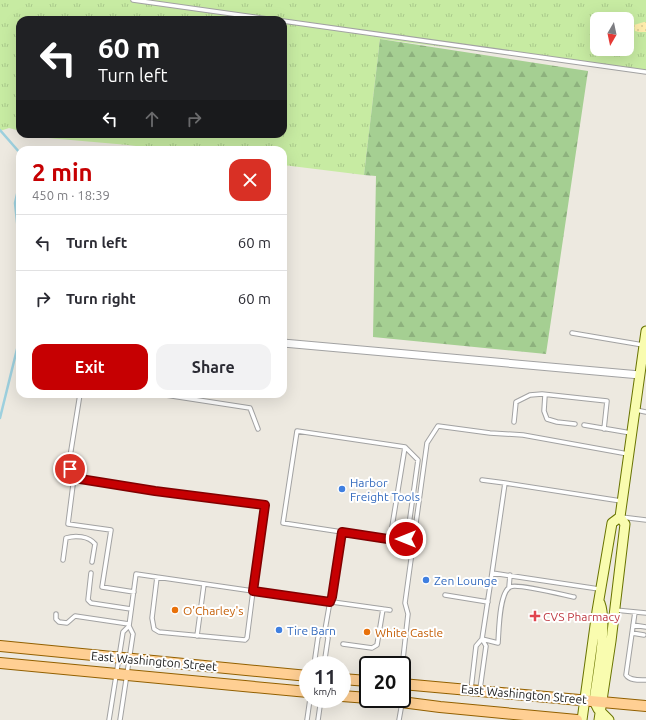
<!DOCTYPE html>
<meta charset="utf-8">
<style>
body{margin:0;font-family:Ubuntu,sans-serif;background:#f2f2f3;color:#2b2b33;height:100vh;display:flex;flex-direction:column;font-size:15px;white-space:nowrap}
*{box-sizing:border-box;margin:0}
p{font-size:13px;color:#7c7c81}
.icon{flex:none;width:22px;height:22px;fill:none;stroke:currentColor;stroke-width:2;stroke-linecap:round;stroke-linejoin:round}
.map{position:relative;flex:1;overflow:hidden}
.panel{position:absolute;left:16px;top:146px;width:271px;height:252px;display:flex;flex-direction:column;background:#fff;border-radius:12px;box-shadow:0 4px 16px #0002}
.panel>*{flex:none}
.banner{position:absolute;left:16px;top:16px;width:271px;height:122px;border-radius:12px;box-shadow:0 4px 16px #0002;background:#202124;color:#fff;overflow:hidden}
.needle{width:26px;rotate:189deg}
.buttons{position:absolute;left:590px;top:12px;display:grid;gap:8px}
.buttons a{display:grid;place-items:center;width:44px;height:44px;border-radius:8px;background:#fff;box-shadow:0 4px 16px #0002;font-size:20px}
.speed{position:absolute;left:299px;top:656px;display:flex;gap:8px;font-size:20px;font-weight:700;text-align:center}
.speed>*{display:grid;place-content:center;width:52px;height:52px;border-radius:50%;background:#fff;box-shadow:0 4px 16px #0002;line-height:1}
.speed small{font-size:10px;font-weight:400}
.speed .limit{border:2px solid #111;border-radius:6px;background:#fff;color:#111}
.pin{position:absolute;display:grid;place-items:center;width:34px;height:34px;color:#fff;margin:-17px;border:2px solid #fff;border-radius:50%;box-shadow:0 1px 4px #0007}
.me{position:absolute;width:44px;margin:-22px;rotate:270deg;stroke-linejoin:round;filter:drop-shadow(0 0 3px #0008)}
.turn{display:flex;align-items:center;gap:14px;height:84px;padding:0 16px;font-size:18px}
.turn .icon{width:52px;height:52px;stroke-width:2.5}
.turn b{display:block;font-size:28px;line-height:34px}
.lanes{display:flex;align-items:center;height:38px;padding:0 16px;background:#0003;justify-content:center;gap:20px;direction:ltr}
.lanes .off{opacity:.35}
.round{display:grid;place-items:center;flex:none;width:42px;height:42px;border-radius:12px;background:#f2f2f3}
.headline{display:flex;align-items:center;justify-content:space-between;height:68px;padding:0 16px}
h1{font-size:24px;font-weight:600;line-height:30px;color:#c60002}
.action{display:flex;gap:8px;margin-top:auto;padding:8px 16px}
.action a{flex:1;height:46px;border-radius:12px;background:#c60002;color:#fff;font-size:16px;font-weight:600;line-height:46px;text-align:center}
.action a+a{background:#f2f2f3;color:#2b2b33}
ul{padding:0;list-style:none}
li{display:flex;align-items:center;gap:12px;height:56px;padding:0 16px;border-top:1px solid #e1e1e2}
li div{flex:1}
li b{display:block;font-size:15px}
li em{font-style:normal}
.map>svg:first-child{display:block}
.grass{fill:url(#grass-tufts);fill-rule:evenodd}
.forest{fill:url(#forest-firs)}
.sand{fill:url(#sand-dots)}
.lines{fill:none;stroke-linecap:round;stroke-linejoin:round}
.stream{stroke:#9dd0de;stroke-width:2.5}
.service-casing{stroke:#a2a2a2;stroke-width:5.5}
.minor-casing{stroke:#a2a2a2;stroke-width:9}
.secondary-casing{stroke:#697400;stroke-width:11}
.primary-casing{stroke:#926000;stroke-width:12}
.service{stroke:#fff;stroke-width:3.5}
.minor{stroke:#fff;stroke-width:7}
.secondary{stroke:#f9fcaf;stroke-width:9}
.primary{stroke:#ffcf93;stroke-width:10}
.route-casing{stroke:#810001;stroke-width:10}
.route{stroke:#c60002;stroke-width:7}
.shop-dot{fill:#3f7fe0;stroke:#fff;stroke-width:1.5}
.food-dot{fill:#e8710a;stroke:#fff;stroke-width:1.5}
.health-dot{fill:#e0444e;stroke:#fff;stroke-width:1.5}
.labels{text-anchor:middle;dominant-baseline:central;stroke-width:4;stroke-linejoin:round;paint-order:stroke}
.shop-label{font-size:12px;fill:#366cbe;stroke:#fff;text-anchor:start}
.food-label{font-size:12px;fill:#c56008;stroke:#fff;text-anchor:start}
.health-label{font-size:12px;fill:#be3a42;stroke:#fff;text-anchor:start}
.street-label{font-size:12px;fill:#1b1b1b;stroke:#fff}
</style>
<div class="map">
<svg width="646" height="720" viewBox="0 0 646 720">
<defs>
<pattern id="grass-tufts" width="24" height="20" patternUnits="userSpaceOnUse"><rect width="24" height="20" fill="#c7eba2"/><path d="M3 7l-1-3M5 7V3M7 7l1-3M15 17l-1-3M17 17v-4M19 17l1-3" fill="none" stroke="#aac98b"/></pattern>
<pattern id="forest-firs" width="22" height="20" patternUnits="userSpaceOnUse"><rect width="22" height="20" fill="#a5cf92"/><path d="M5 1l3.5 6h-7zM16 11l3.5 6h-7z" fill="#8db17d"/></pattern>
<pattern id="sand-dots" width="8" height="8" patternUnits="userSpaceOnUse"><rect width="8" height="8" fill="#ffedac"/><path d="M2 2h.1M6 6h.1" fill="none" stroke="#dacb93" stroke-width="1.8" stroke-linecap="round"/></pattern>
</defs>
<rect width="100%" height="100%" fill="#ede9e0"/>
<path class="grass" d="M0,0H646V72L380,39L364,175L283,165V150H168L128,145L48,138L32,134H283V20H20V131L9,128L0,131ZM597,19H627V49H597Z"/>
<path class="forest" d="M380,39L588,71L546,354L373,337L376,176L364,175Z"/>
<path class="sand" d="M644,22H646V32H639L635,31L634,25Z"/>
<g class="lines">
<path class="stream" d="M0,130L20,153
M20,181L15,203L20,249
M0,418L20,337"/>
<g class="service-casing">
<path id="service" d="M133,0L275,20
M283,21L646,72
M572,333L643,345
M159,394L250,408L258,429
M545,395L544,411L547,419L557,422L575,424
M636,410L646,412
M514,422L516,402L530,395L542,394L607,401L604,429
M584,425L631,433
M74,477L69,463L80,394
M482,480L505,483
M621,517L646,520
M390,539L405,447L418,460L407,539L401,541L283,523L297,431L405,447
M63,560L66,538C75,535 89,536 95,544L92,562
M91,573L88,600L91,603L131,609
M492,573L505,483L621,501
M157,577L152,618L154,629L159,632L245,640L247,638L253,591L390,610
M509,587L510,575
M445,595L488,602
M615,610L646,613
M635,612L626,675C630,681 640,680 646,680
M56,614V619L59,622L67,623L75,616L129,624
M633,625L646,627
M632,633L644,635
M197,636L204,584
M482,639L498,643C499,631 499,593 510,587C516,583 564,595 574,597
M343,644L372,648L377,645L383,609
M403,659L408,614L405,603L427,443L438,426L490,433L523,435L628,454
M314,665L318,637L325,630
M324,665L328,638L325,630L342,532
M471,689L476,646L482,639L492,573L599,589
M480,689L486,646L482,639
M109,720L123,632L129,626
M120,720L133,634L129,626L136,574L253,591L265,505L155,491L74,477L68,524L111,530L102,587L134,592
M307,720L310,699
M318,720L321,699
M399,720L402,703"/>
</g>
<g class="minor-casing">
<path id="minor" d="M283,343L640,375"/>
</g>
<g class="secondary-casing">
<path id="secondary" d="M600,603C608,624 597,677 594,701L598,709L609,720
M582,720L597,611L612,523L620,517
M599,720L611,641L625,524L620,517L646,331"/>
</g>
<g class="primary-casing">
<path id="primary" d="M0,646L308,676
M0,663L308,692
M342,679L368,681
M402,684L646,706
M342,696L368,698
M378,699L440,707L577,720"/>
</g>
<use href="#service" class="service"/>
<use href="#minor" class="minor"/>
<use href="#secondary" class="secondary"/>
<use href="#primary" class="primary"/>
</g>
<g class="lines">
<g class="route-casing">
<path id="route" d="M70,469L74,478L155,491L265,505L253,591L330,602L332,597L342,532L401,541L406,539"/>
</g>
<use href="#route" class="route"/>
</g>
<g class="shop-dot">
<circle cx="342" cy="489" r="4"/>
<circle cx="426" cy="580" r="4"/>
<circle cx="279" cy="630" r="4"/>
</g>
<g class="food-dot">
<circle cx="175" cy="610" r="4"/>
<circle cx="367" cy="632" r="4"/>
</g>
<path class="health-dot" d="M533 610h4v4h4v4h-4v4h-4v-4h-4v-4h4z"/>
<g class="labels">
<g class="shop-label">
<text x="350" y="482">Harbor<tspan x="350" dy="14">Freight Tools</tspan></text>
<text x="434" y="580">Zen Lounge</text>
<text x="287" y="630">Tire Barn</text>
</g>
<g class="food-label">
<text x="183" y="610">O'Charley's</text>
<text x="375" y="632">White Castle</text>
</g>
<g class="health-label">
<text x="543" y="616">CVS Pharmacy</text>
</g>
<g class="street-label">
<text transform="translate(154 661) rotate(5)">East Washington Street</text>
<text transform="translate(524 694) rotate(5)">East Washington Street</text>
</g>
</g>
</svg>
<div class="buttons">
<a><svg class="needle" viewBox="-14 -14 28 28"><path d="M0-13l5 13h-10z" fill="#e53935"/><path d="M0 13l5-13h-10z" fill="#7c7c81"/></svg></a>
</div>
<div class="speed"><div>11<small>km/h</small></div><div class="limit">20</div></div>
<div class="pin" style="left:70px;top:469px;background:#d93025"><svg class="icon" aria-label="arrive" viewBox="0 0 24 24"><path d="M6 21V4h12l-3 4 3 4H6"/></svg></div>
<svg class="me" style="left:406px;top:539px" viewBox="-20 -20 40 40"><circle r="17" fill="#c60002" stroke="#fff" stroke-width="3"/><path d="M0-11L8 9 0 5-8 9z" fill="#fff"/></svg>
<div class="banner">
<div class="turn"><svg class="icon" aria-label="left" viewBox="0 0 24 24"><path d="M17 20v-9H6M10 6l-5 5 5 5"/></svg><div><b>60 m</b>Turn left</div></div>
<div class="lanes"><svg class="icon" aria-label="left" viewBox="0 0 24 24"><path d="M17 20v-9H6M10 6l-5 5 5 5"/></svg><svg class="icon off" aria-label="ahead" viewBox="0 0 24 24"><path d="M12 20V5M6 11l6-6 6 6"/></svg><svg class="icon off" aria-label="right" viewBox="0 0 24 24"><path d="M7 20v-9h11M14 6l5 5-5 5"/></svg></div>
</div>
<section class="panel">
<div class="headline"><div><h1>2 min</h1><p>450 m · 18:39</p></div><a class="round" style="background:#d93025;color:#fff"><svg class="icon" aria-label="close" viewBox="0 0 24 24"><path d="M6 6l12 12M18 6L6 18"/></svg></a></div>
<ul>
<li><svg class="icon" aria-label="left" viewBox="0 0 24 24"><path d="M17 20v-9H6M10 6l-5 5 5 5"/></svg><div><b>Turn left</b></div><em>60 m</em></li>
<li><svg class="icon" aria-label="right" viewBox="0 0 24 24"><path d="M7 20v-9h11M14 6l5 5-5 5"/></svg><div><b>Turn right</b></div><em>60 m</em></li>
</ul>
<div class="action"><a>Exit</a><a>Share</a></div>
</section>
</div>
